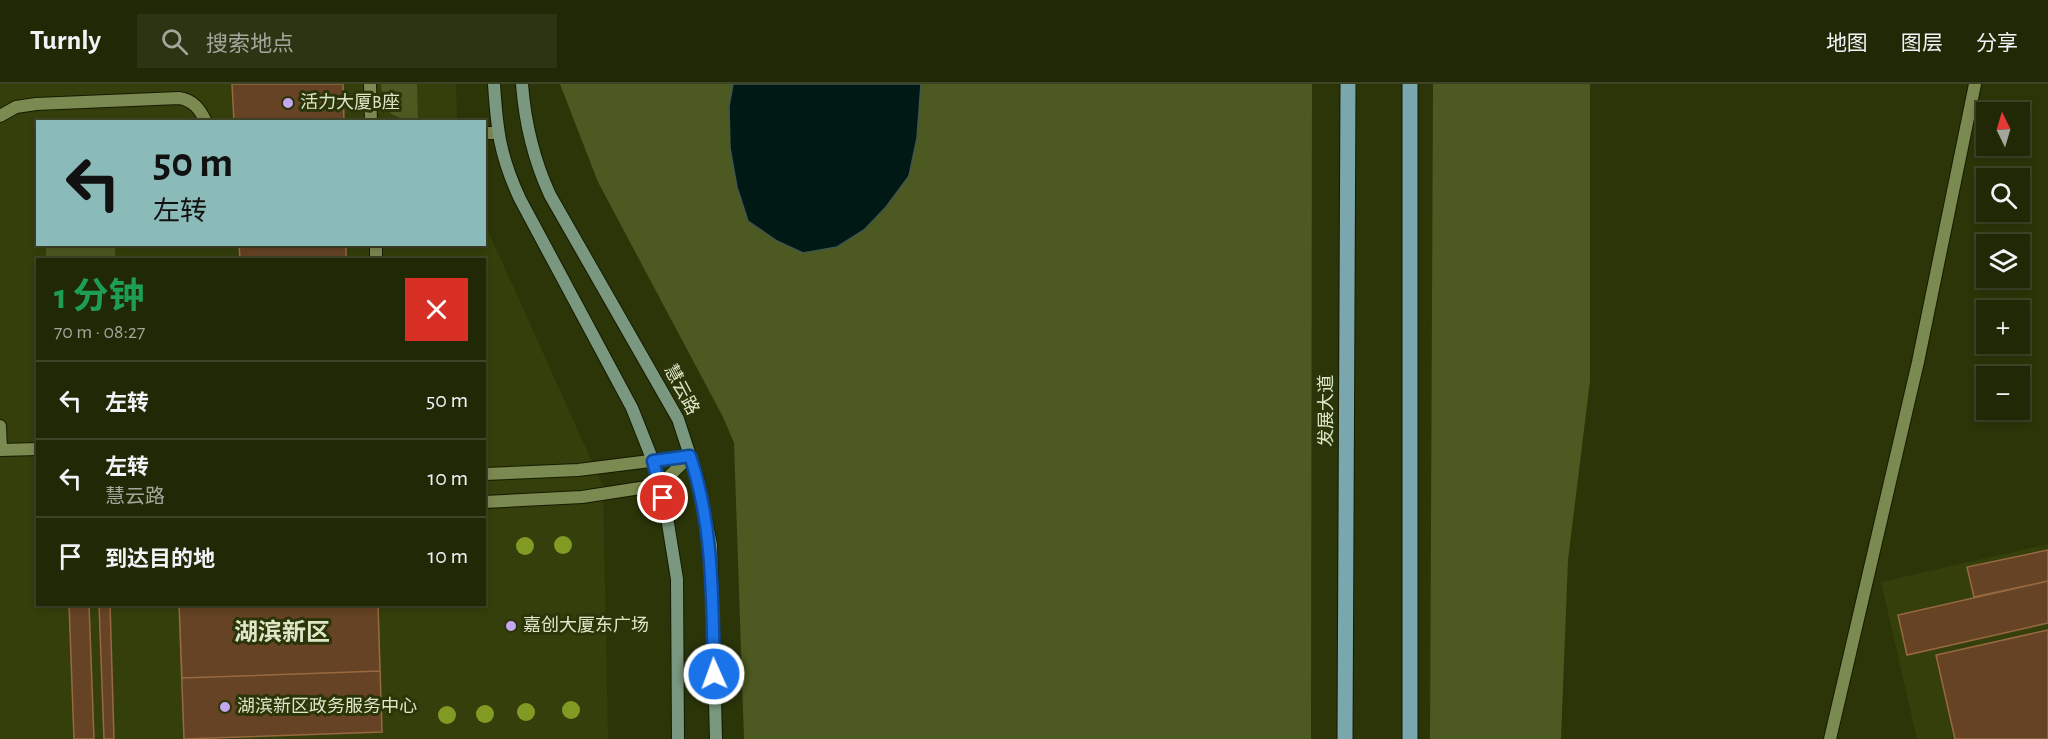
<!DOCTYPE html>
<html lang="zh">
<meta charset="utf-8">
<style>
body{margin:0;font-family:"Alegreya Sans","Noto Sans SC",sans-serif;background:#2d3414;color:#f1f3f6;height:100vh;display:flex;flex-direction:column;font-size:22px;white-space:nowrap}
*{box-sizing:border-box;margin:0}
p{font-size:20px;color:#a2a69b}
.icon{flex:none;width:33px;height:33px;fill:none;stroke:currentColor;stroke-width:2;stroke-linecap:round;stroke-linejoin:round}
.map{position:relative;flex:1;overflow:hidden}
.side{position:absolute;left:36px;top:174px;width:450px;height:348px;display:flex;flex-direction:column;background:#202806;border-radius:0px;box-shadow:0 3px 9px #0003,0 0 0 2px #3d4428}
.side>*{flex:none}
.hud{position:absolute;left:36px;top:36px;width:450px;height:126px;border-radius:0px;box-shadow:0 3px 9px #0003,0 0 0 2px #3d4428;background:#8bbbb9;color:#111;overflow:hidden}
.needle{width:39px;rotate:355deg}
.buttons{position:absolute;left:1976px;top:18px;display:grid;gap:12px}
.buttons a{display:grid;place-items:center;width:54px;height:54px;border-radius:0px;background:#202806;box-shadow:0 3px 9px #0003,0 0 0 2px #3d4428;font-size:30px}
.pin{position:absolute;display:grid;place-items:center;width:51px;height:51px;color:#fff;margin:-26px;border:3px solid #fff;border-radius:50%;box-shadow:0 2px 6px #0007}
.me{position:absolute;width:66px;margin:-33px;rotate:358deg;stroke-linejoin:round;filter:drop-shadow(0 0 4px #0008)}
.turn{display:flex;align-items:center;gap:21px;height:126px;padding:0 18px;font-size:27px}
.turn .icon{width:78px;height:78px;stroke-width:2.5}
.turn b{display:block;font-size:42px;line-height:51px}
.round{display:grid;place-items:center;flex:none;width:63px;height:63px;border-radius:0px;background:#2d3414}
.head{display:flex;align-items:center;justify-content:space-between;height:102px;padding:0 18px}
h1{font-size:36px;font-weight:700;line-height:45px;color:#1e9e55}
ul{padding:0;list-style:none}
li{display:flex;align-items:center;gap:18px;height:78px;padding:0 18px;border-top:2px solid #3d4428}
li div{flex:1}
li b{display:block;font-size:22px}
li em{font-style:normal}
header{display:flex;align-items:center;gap:36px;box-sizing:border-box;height:84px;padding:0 30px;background:#202806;border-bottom:2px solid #3d4428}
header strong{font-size:28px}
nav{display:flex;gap:33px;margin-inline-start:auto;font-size:21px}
.search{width:420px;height:54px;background:#2d3414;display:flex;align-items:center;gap:15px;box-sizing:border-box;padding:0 21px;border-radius:0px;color:#a2a69b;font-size:22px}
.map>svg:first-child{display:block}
.built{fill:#343f0b;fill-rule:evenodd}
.green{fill:#4c5920}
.water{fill:#011915;stroke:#43564b;stroke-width:1.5}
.building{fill:#664324;stroke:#986940;stroke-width:1.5}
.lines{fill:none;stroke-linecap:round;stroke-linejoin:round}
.lane-casing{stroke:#151b00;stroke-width:14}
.street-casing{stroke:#151b00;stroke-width:14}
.secondary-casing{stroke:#151b00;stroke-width:14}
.primary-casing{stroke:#151b00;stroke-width:17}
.lane{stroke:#7b8a51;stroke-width:12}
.street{stroke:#7b8a51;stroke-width:12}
.secondary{stroke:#7a987f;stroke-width:12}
.primary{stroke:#7aa7ad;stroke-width:15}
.tree{fill:#819a24}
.route-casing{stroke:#114b97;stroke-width:15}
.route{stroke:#1a73e8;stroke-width:10}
.poi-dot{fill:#c3a7f2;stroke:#2b3508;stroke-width:2}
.labels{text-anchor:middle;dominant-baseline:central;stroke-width:6;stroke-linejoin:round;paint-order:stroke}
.poi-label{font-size:18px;fill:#dde6c8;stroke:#2b3508;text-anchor:start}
.street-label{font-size:18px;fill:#dde6c8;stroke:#2b3508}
.district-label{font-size:24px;font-weight:bold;fill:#dde6c8;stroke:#2b3508}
</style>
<header>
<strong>Turnly</strong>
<div class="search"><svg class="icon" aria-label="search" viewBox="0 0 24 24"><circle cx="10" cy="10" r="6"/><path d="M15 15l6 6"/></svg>搜索地点</div>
<nav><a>地图</a><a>图层</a><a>分享</a></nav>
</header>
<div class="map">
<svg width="2048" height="655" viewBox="0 0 2048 655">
<rect width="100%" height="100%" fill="#2b3508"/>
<path class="built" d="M0,0H456L457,37L38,38V160H484L485,140L603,402L608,655H0ZM38,176H484V520H38Z
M2048,460V655H1917L1881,498Z"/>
<path class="green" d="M381,0H417L418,37C388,33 384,29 381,0Z
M560,0H1312L1311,655H744L734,359L723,333L598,98Z
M1433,0H1590V297L1568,476L1561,655H1430Z
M46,161H115V175H46Z"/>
<path class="water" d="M733,0H921L917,54L909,92L886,123L864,146L837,163L803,169L777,157L748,137L737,103L730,64L729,22Z"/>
<path class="building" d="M232,0H343L344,38H234Z
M239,160H346V176H240Z
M2048,466V497L1974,513L1967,483Z
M2048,497V539L1907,571L1898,531Z
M69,520H89L94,655H74Z
M99,520H110L114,655H104Z
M179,520H378L382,648L184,655Z
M179,520H378L380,587L182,594Z
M2048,546V655H1955L1936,571Z"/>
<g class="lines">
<g class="lane-casing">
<path id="lane" d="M370,0L371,38
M0,32L16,23L36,20L179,14C193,16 200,25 206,38
M484,49H497
M376,160V176
M0,342L1,366
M0,366L38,365
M484,390L578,386L690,372
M484,418L582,413L660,401L690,372"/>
</g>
<g class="street-casing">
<path id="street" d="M1830,655L1918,278L1975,0"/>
</g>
<g class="secondary-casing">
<path id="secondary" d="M494,0C497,47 500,72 520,115L632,324L653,377L666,427L677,495L678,655
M522,0C525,40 533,74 550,111L678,335L698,396L711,461L716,655"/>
</g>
<g class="primary-casing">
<path id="primary" d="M1410,0V655
M1345,655L1348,0"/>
</g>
<use href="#lane" class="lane"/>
<use href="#street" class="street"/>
<use href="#secondary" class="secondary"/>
<use href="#primary" class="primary"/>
</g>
<g class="tree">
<circle cx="563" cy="461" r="9"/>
<circle cx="525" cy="462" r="9"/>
<circle cx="571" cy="626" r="9"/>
<circle cx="526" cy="628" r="9"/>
<circle cx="485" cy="630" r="9"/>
<circle cx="447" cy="631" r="9"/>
</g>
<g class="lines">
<g class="route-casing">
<path id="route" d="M663,414L653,377L690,372C714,444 712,515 714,590"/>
</g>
<use href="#route" class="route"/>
</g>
<g class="poi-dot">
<circle cx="288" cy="19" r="6"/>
<circle cx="511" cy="542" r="6"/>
<circle cx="225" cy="623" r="6"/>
</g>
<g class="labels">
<g class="poi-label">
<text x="300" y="19">活力大厦B座</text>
<text x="523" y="542">嘉创大厦东广场</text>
<text x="237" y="623">湖滨新区政务服务中心</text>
</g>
<g class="street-label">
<text transform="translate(681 306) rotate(62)">慧云路</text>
<text transform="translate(1327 327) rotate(-90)">发展大道</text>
</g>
<g class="district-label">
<text x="282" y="549">湖滨新区</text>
</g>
</g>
</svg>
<div class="buttons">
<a><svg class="needle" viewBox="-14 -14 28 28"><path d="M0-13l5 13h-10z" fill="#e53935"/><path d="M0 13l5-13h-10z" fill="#a2a69b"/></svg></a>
<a><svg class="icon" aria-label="search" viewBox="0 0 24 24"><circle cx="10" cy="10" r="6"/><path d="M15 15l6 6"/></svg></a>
<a><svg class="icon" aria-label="layers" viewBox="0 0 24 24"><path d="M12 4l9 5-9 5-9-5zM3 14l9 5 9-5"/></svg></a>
<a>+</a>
<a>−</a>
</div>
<div class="pin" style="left:663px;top:414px;background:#d93025"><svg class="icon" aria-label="arrive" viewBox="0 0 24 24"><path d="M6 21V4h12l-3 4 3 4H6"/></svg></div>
<svg class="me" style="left:714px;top:590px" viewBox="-20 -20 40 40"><circle r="17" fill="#1a73e8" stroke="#fff" stroke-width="3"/><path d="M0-11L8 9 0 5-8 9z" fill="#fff"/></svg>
<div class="hud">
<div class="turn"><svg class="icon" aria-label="left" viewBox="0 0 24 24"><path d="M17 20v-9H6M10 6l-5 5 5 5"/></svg><div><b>50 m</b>左转</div></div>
</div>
<section class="side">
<div class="head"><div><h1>1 分钟</h1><p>70 m · 08:27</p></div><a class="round" style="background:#d93025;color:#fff"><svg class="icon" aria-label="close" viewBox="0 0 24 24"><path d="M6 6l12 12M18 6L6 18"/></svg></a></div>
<ul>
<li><svg class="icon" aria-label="left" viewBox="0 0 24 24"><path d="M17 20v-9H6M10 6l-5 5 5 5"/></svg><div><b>左转</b></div><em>50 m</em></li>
<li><svg class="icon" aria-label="left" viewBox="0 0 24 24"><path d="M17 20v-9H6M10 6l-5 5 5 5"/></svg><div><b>左转</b><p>慧云路</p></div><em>10 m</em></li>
<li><svg class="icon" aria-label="arrive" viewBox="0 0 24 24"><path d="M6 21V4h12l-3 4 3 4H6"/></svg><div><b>到达目的地</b></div><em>10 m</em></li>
</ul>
</section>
</div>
